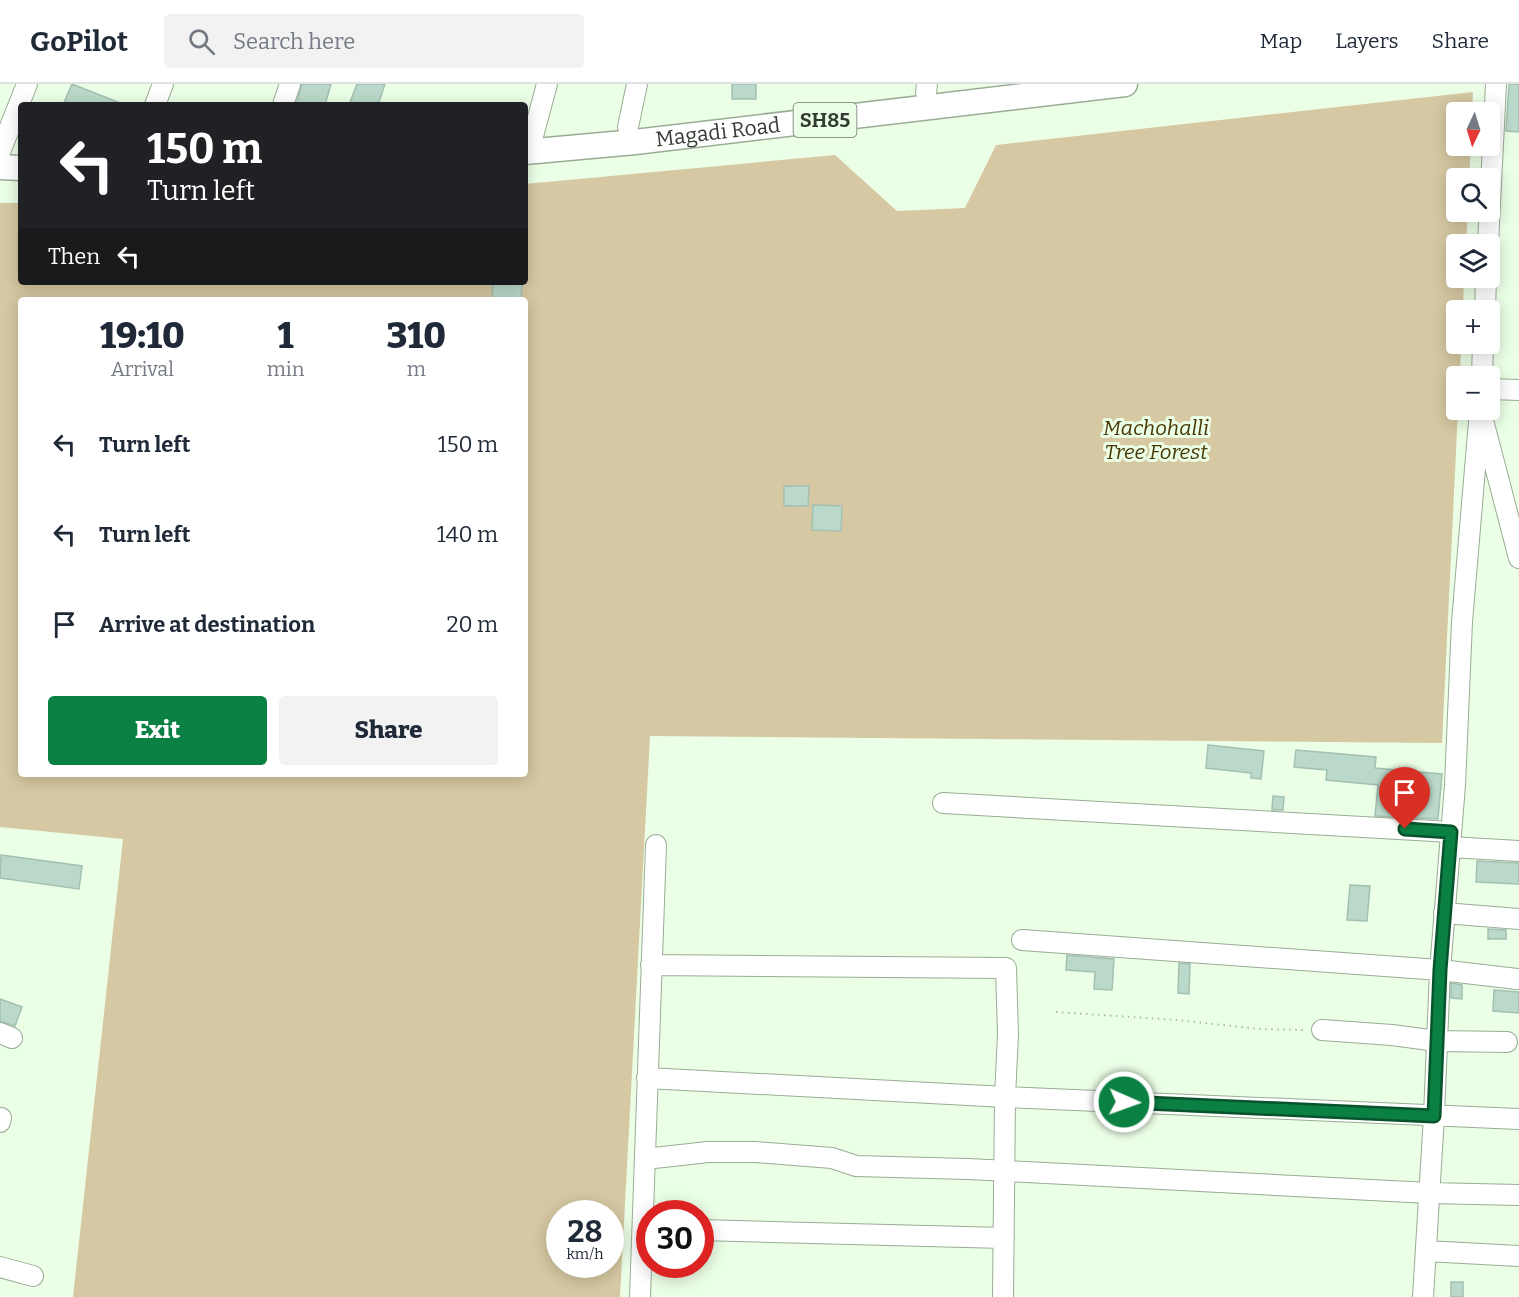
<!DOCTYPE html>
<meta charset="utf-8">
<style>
body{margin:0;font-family:Bitter,serif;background:#f2f2f3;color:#1f2937;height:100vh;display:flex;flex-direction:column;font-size:22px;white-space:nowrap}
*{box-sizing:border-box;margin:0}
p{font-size:20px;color:#747a83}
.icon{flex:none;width:33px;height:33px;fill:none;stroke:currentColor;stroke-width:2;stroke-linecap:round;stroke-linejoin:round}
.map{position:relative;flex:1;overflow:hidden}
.panel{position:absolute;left:18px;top:213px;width:510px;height:480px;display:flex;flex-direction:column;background:#fff;border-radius:6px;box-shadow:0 3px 15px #0003}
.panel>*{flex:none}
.hud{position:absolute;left:18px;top:18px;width:510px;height:183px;border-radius:6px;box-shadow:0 3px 15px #0003;background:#202124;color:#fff;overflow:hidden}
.needle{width:39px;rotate:184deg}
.buttons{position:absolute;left:1446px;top:18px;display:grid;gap:12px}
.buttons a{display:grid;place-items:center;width:54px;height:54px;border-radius:6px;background:#fff;box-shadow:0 3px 15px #0003;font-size:30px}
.speed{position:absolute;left:546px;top:1116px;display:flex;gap:12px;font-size:30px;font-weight:700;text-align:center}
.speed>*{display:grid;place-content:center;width:78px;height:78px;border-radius:50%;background:#fff;box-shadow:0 3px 15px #0003;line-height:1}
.speed small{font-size:15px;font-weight:400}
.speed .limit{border:9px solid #d22;background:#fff;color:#111}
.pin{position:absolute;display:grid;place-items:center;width:51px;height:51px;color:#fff;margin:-62px -26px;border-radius:50% 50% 50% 0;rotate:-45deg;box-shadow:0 0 6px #0007}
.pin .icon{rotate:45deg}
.me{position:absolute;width:66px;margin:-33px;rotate:92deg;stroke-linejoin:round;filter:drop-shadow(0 0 4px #0008)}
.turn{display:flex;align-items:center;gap:21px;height:126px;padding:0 30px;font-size:27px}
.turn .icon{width:78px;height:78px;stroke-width:2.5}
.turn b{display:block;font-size:42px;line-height:51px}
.then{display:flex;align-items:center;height:57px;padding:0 30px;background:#0003;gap:12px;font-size:22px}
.eta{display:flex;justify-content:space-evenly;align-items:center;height:102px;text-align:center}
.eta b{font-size:36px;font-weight:800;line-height:42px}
.button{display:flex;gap:12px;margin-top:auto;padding:12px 30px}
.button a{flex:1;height:69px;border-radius:6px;background:#0b8043;color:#fff;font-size:24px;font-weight:800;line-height:69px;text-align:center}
.button a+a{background:#f2f2f3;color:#1f2937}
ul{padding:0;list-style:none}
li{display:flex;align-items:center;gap:18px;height:90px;padding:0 30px}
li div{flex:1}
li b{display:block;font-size:22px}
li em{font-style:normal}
header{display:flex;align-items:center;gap:36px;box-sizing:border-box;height:84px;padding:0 30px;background:#fff;border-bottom:2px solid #e0e1e3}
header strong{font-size:28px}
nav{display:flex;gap:33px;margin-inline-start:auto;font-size:21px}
.search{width:420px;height:54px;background:#f2f2f3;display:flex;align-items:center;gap:15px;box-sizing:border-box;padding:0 21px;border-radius:6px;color:#747a83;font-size:22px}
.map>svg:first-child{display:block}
.forest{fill:#d6c8a2;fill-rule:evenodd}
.building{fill:#bbd9ca;stroke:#a3c0b2;stroke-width:1.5}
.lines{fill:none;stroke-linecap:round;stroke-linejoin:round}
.minor-casing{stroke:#9aac96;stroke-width:22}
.major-casing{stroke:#9aac96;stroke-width:27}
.path{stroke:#adbca9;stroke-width:2;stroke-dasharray:1.5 4.5;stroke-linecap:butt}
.minor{stroke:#fff;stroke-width:20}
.major{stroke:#fff;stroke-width:24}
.route-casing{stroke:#07532c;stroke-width:15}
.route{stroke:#0b8043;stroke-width:10}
.labels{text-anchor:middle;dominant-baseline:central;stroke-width:6;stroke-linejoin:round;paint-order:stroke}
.shield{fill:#ebfee6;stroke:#6b7668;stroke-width:1.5}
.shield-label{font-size:20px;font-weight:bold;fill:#343b32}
.street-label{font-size:21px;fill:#343b32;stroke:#ebfee6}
.park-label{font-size:21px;font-style:italic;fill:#493908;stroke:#ebfee6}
</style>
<header>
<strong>GoPilot</strong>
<div class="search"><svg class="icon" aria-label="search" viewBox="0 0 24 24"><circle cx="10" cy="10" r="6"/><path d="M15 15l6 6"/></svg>Search here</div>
<nav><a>Map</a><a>Layers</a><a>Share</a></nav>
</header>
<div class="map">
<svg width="1519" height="1213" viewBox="0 0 1519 1213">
<rect width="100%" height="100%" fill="#ebfee6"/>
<path class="forest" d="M1473,8L1472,28H1456V62H1471L1469,94H1456V128H1468L1466,160H1456V194H1464L1463,226H1456V260H1461L1460,292H1456V326H1458L1442,659L650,652L620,1213H73L123,755L0,743V119H21V198H525V100L835,71L897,127L965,124L996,61ZM21,216H525V690H21ZM560,1130H610V1180H560Z"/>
<path class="building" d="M72,0L123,20V21H63Z
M302,0H331L325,21H296Z
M357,0H385L378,21H349Z
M732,0H756V15H732Z
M1509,0H1519V48L1506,47Z
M493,198H522L521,216H492Z
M784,402H809L808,422H784Z
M813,421L842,422L841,447L812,446Z
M1208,661L1264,667L1261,695L1251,694V689L1206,684Z
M1296,666L1376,673L1375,684L1442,690L1438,735L1375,732L1378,701L1326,696L1327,686L1294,683Z
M1273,712L1284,713L1283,726H1272Z
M1,771L82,782L79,805L0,794Z
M1477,777L1519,779V800L1476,798Z
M1350,801L1370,802L1367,837L1347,836Z
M1488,845L1506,846V855H1488Z
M1067,871L1114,875L1112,906L1094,905L1095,888L1066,886Z
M1179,879L1190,880L1189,910L1178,909Z
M1451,899L1462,901V915L1451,914Z
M1494,906L1519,908V929L1493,927Z
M0,915L22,923L15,942L0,937Z
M1451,1198H1463V1213H1451Z"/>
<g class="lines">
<g class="minor-casing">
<path id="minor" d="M926,9L927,0
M155,21L163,0
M283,21L290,0
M628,43L637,0
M533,52L547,0
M0,68L27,0
M1488,160L1496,0
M1485,226L1486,194
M1482,292L1483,260
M1490,305L1519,306
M1484,340L1519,474
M943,719L1451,748
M1450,763L1519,767
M1444,829L1519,835
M1022,856L1440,886L1517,895
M651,881L1006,884L1008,950L1005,1013L1003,1213
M1322,946L1392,951L1437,957L1507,958
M0,949L12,954
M647,994L1005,1013L1519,1035
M0,1038L1,1034
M645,1075L708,1068H755L832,1074L856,1082L968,1085L1429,1109L1519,1111
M700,1146L1004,1154
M1426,1167L1519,1172
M0,1183L33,1192
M640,1213L656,761
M1423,1213L1434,1032L1440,886L1455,701L1462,538L1480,326"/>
</g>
<g class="major-casing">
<g id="major">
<path id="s1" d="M525,68L635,58L1125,0"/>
<path d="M0,83L21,84"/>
</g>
</g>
<path class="path" d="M1056,928L1177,936L1259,945L1307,946"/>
<use href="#minor" class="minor"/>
<use href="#major" class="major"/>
</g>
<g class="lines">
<g class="route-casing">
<path id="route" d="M1124,1018L1434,1032L1440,886L1451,748L1405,745"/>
</g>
<use href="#route" class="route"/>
</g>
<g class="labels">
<rect class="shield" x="793.5" y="19" width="63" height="34" rx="4.5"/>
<g class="shield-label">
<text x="825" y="36">SH85</text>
</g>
<g class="street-label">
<text stroke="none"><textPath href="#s1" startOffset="194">Magadi Road</textPath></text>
</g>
<g class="park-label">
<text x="1156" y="344">Machohalli<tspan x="1156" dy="24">Tree Forest</tspan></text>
</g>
</g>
</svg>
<div class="buttons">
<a><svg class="needle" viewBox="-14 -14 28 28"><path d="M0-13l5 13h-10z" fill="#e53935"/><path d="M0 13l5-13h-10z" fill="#747a83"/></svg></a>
<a><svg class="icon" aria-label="search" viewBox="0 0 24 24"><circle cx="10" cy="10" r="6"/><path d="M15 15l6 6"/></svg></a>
<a><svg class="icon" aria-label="layers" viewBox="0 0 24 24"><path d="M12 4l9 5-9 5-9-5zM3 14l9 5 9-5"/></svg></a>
<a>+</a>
<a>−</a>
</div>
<div class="speed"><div>28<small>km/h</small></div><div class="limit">30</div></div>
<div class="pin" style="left:1405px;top:745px;background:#d93025"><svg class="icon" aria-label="arrive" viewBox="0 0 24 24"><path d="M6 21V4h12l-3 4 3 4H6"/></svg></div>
<svg class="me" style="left:1124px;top:1018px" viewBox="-20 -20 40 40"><circle r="17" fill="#0b8043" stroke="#fff" stroke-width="3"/><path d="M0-11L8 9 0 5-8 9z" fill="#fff"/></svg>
<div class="hud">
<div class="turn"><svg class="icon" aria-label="left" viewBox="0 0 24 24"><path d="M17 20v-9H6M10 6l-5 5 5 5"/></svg><div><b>150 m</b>Turn left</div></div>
<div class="then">Then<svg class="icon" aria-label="left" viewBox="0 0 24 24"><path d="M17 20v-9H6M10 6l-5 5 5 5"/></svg></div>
</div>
<section class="panel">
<div class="eta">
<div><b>19:10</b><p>Arrival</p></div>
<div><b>1</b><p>min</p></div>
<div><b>310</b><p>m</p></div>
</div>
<ul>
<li><svg class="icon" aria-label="left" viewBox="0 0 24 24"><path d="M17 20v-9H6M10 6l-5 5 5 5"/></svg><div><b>Turn left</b></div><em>150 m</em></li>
<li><svg class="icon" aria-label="left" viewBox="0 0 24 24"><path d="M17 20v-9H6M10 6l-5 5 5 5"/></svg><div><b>Turn left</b></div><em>140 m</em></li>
<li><svg class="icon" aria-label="arrive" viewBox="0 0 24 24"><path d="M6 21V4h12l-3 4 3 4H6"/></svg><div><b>Arrive at destination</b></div><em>20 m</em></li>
</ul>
<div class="button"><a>Exit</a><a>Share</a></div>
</section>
</div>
